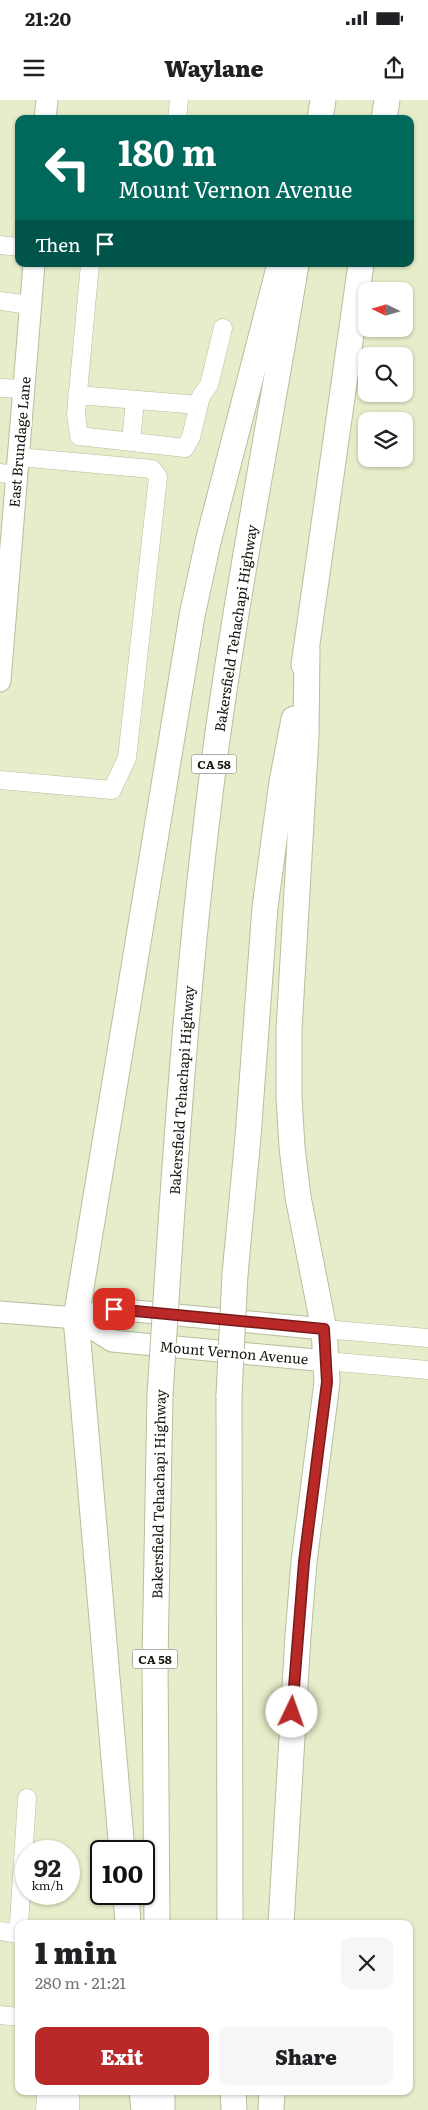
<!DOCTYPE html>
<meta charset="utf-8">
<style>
body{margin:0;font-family:Literata,serif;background:#f6f6f6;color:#202124;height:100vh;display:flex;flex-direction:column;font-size:19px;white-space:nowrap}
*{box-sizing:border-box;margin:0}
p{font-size:16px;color:#757577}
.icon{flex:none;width:28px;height:28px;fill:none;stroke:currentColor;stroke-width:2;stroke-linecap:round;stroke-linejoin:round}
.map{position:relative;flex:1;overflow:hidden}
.panel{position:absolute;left:15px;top:1820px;width:398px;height:175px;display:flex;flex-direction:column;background:#fff;border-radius:10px;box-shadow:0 1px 4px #0004}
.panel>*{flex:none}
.top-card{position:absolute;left:15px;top:15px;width:399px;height:152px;border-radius:10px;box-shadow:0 1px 4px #0004;background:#00695c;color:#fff;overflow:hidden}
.needle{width:32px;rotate:275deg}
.tools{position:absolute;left:358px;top:182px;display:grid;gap:10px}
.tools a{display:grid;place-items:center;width:55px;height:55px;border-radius:10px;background:#fff;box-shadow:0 1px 4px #0004;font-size:25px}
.speed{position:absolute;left:15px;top:1740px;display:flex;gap:10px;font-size:25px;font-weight:700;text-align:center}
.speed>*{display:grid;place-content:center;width:65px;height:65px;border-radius:50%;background:#fff;box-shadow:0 1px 4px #0004;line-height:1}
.speed small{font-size:12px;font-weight:400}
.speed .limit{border:2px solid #111;border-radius:8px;background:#fff;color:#111}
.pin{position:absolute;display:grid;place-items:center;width:42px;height:42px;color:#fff;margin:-21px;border-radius:10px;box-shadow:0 2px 8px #0006}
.me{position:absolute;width:55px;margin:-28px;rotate:3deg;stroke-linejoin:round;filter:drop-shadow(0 0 4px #0008)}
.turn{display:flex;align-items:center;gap:18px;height:105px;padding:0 20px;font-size:22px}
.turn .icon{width:65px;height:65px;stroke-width:2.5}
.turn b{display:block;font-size:35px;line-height:42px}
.then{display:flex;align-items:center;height:48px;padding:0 20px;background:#0003;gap:10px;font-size:19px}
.round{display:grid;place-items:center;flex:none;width:52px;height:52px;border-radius:10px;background:#f6f6f6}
.overview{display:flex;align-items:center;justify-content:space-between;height:85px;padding:0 20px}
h1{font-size:30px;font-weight:800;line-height:38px}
.primary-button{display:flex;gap:10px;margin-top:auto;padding:10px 20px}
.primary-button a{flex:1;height:58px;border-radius:10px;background:#b82928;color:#fff;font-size:20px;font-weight:800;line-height:58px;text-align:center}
.primary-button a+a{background:#f6f6f6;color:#202124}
.status{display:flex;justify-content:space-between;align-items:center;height:35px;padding:0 25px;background:#fff;direction:ltr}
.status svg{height:14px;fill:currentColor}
header{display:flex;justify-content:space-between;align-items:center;height:65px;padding:0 20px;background:#fff;font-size:22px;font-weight:800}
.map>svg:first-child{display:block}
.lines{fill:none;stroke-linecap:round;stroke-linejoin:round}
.minor-casing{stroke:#b7bf9d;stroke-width:19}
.major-casing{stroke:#b7bf9d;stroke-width:23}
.highway-casing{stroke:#b7bf9d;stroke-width:27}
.minor{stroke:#fff;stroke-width:18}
.major{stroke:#fff;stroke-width:21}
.highway{stroke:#fff;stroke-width:25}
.highway-bridge-casing{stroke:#b7bf9d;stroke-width:27;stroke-linecap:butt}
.highway-bridge{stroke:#fff;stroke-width:25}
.route-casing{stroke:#781b1a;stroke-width:12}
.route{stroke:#b82928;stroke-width:9}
.labels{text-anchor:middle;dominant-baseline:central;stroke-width:4.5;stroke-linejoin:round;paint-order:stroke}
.shield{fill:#fff;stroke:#5b5d54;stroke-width:1}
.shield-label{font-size:12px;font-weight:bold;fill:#15170b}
.street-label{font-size:14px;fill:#15170b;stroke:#fff}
</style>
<div class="status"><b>21:20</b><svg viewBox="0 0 49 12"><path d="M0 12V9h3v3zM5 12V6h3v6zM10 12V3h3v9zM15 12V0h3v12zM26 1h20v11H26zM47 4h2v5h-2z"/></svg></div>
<header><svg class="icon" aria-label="menu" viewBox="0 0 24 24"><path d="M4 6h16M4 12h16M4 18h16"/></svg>Waylane<svg class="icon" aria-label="share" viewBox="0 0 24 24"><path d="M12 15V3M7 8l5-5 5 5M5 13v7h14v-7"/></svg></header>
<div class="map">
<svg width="428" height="2010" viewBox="0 0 428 2010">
<rect width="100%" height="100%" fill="#e5edca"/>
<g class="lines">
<g class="minor-casing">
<path id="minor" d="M177,19L179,0
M0,145L19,147
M90,164L76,314L79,336L185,348L191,337L201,296L209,285L223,228
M0,201L30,205
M0,288L23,289
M77,295L199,305
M131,342L135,300
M0,373L16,375
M0,680L112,690L127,658L158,377L152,369L18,357
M324,1229L428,1238
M326,1261L428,1270
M19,1824L27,1698
M0,1831L18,1834L19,1829
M0,1915L19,1917
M45,2010L46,1996
M57,2010L58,1997
M70,2010V1991"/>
</g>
<g class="major-casing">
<path id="major" d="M45,19L47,0
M0,581L34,164
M0,1212L76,1218L114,1209L324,1229
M76,1218L112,1241L326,1261"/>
</g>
<g class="highway-casing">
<path id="highway" d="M320,19L323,0
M384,19L387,0
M304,565L361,164
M168,1170C179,1000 192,831 214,662C236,495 269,330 296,164
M235,1174L248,1037L265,807L282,682L294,619
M229,1295L230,1824
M122,1751L76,1218L192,516L208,442L280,164
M126,1794L128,1824
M157,1824L155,1561L160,1295
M281,1824L298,1536L304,1462L327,1282L324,1229L298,1097L292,1047L289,997V930L306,636L307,549
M142,1991L144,2010
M162,1991V2010
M233,1991L234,2010
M271,2010L272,1991"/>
</g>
<use href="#minor" class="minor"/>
<use href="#major" class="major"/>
<use href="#highway" class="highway"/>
<g class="highway-bridge-casing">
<path id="highway-bridge" d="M160,1295L168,1170
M229,1295L235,1174"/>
</g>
<use href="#highway-bridge" class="highway-bridge"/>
</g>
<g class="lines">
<g class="route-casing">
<path id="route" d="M114,1209L324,1229L327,1282L304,1462L292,1612"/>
</g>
<use href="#route" class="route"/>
</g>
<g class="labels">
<g class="shield">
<rect x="191.5" y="654.5" width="45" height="19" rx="4"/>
<rect x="132.5" y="1549.5" width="45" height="19" rx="4"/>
</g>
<g class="shield-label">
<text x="214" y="664">CA 58</text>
<text x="155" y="1559">CA 58</text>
</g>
<g class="street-label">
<text transform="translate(19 342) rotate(-85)">East Brundage Lane</text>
<text transform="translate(235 528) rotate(-81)">Bakersfield Tehachapi Highway</text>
<text transform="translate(181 990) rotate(-86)">Bakersfield Tehachapi Highway</text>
<text transform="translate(234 1252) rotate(5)">Mount Vernon Avenue</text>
<text transform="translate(158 1394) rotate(-89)">Bakersfield Tehachapi Highway</text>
</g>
</g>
</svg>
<div class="tools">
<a><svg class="needle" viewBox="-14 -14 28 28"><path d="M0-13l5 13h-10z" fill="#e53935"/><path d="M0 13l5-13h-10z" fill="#757577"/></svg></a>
<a><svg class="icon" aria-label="search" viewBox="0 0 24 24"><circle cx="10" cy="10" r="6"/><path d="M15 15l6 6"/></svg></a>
<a><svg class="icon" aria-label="layers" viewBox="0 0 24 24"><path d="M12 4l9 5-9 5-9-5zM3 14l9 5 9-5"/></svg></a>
</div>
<div class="speed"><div>92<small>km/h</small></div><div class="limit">100</div></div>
<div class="pin" style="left:114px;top:1209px;background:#d93025"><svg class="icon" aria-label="arrive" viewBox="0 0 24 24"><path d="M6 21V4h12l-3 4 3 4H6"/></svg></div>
<svg class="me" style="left:292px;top:1612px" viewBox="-20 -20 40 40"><circle r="19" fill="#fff"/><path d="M0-13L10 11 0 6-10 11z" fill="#b82928"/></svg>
<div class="top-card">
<div class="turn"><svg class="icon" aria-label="left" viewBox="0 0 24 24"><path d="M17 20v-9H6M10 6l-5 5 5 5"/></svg><div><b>180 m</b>Mount Vernon Avenue</div></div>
<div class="then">Then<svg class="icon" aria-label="arrive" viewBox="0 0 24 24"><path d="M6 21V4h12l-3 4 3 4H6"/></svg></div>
</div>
<section class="panel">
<div class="overview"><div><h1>1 min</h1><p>280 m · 21:21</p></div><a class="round"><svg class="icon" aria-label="close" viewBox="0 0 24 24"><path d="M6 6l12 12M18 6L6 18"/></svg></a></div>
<div class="primary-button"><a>Exit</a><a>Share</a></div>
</section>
</div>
